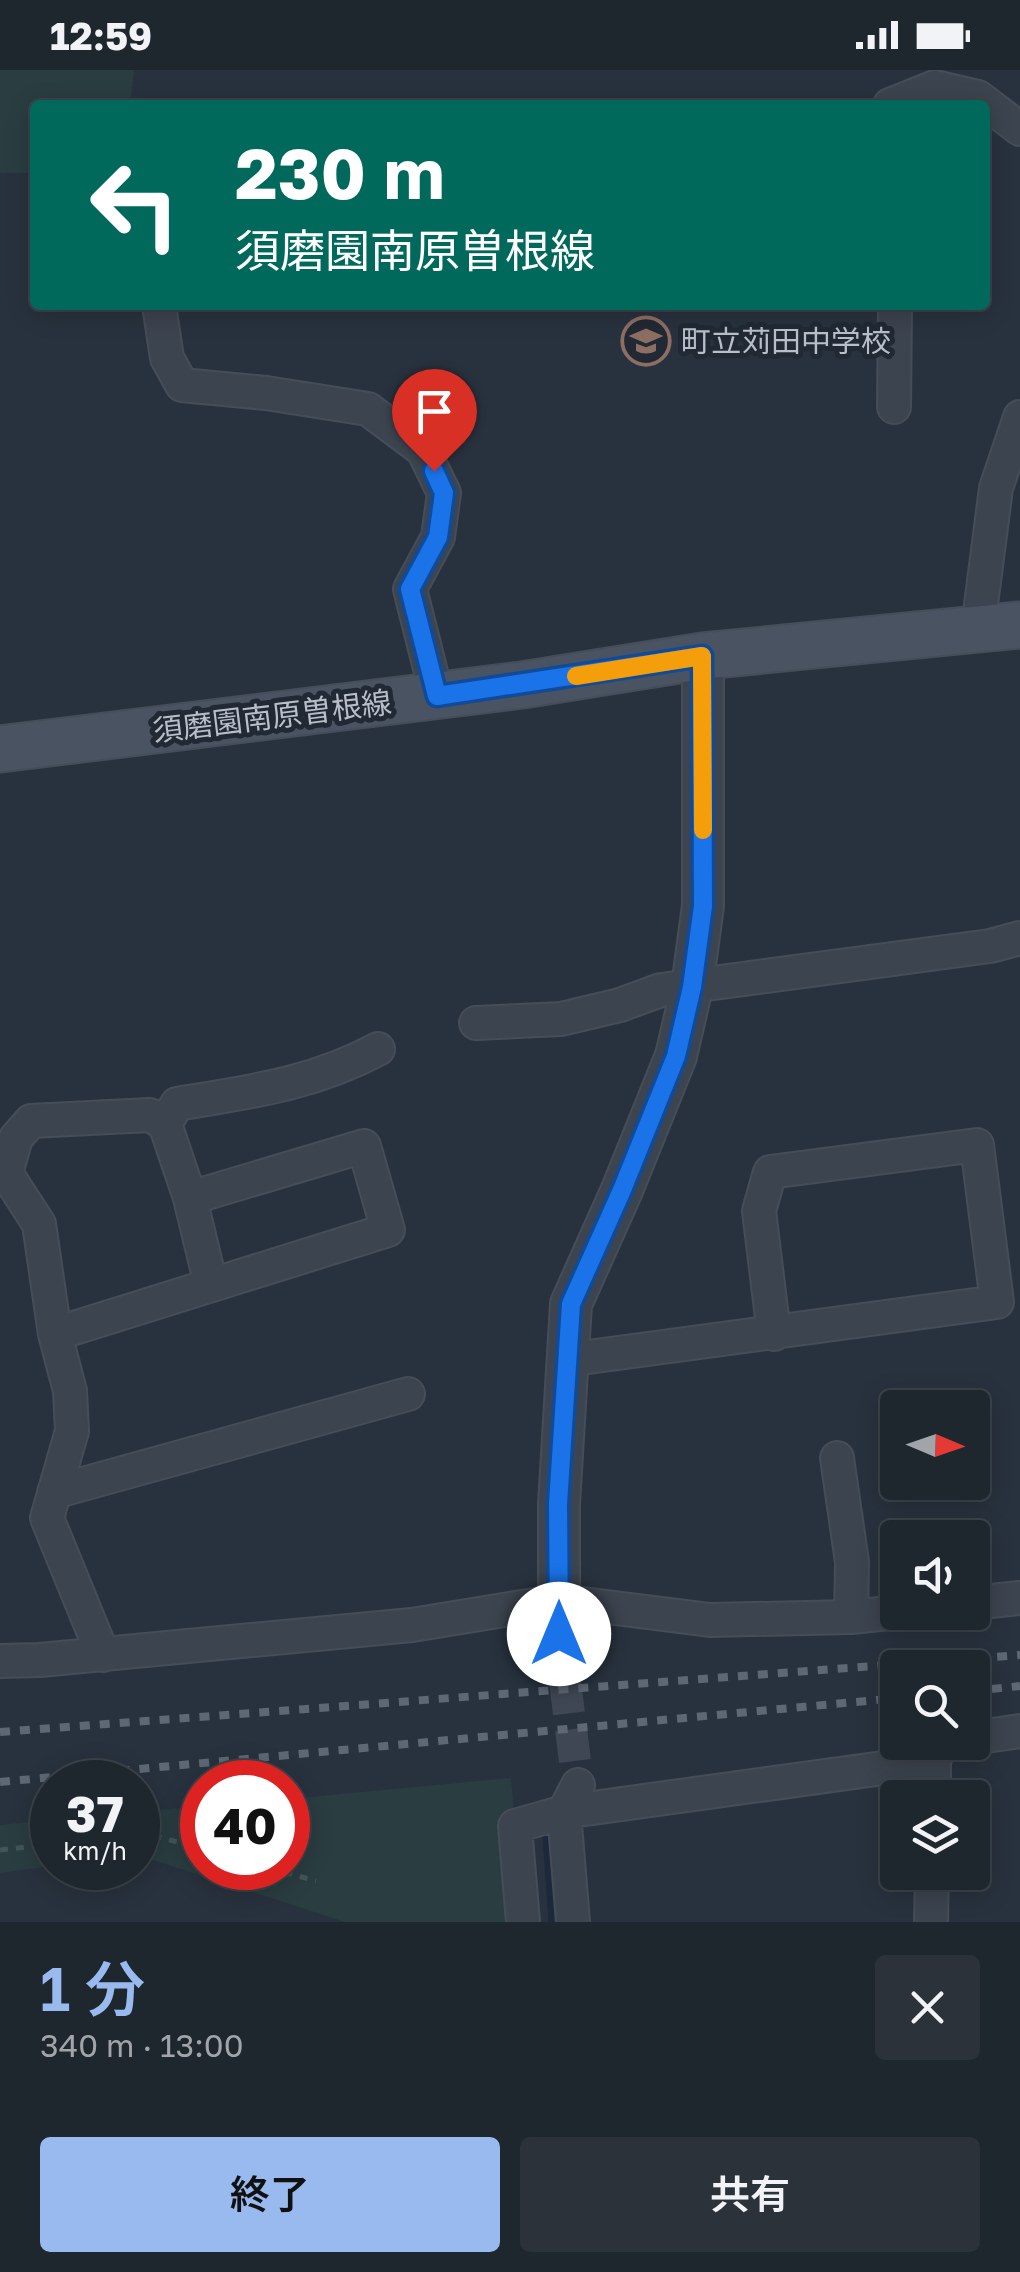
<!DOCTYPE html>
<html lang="ja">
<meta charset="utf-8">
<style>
body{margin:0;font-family:"Golos Text","Noto Sans JP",sans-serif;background:#2b323a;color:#f1f3f6;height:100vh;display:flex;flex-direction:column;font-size:38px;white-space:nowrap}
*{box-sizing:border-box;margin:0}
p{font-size:32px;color:#a1a5aa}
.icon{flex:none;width:55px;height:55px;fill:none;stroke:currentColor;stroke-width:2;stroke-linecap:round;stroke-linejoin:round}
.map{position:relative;height:1852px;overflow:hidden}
.side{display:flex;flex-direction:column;background:#1e262e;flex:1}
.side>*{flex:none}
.top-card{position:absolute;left:30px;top:30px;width:960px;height:210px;border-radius:10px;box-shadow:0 5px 25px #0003,0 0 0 2px #3c434a;background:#00695c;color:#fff;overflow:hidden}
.needle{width:65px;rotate:92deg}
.fabs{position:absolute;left:880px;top:1320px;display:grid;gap:20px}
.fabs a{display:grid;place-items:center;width:110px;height:110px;border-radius:10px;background:#1e262e;box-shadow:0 5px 25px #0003,0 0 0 2px #3c434a;font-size:50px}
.speed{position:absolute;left:30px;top:1690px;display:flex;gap:20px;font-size:50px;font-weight:700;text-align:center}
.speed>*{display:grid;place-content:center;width:130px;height:130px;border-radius:50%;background:#1e262e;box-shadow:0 5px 25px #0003,0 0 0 2px #3c434a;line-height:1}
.speed small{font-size:25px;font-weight:400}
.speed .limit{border:15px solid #d22;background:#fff;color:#111}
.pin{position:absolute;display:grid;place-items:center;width:85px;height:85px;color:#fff;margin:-102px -42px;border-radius:50% 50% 50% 0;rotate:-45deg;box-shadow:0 0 10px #0007}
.pin .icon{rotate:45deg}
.me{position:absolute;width:110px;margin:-55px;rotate:0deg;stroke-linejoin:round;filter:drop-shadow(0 0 8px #0008)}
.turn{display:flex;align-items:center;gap:35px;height:210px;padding:0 40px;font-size:45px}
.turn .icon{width:130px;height:130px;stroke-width:2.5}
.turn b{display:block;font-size:70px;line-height:85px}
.round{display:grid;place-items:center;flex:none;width:105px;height:105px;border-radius:10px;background:#2b323a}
.overview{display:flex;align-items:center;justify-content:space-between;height:170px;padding:0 40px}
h1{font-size:60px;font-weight:600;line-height:75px;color:#98baef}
.button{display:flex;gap:20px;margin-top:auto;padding:20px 40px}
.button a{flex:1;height:115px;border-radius:10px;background:#98baef;color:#111;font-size:40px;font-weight:600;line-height:115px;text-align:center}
.button a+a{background:#2b323a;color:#f1f3f6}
.status{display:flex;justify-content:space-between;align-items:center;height:70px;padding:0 50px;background:#1e262e;direction:ltr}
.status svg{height:28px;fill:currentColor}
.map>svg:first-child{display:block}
.green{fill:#2a3d40}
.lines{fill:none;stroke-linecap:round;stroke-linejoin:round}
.stream{stroke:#1c293c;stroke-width:9}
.minor-tunnel{stroke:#3e4753;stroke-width:32;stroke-dasharray:32 16;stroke-linecap:butt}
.minor-casing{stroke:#454d58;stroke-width:36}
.tertiary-casing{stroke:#454d58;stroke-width:44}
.secondary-casing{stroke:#454d58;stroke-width:49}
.path{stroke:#435657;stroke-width:5;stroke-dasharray:8 8;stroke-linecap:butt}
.minor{stroke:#3c444f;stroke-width:32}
.tertiary{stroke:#3c444f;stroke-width:40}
.secondary{stroke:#4a5361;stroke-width:45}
.rail{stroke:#5e6875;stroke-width:8;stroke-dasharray:10 10;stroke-linecap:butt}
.route-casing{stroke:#114b97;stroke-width:25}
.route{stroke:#1a73e8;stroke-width:18}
.slow{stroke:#f59e0b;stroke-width:18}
.labels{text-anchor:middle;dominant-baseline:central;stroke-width:10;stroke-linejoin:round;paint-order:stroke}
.poi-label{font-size:30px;fill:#b8bfc9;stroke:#212934;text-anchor:start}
.street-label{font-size:30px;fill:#b8bfc9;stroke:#212934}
</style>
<div class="status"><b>12:59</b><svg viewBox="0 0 49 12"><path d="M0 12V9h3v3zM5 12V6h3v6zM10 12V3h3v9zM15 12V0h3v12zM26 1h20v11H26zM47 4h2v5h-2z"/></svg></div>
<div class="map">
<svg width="1020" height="1852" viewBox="0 0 1020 1852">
<rect width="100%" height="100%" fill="#28323e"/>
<path class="green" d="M0,0H134L130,35H35V103H0Z
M511,1708L523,1852H345L138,1785V1742L202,1736V1798H288V1729Z
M52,1750V1796L0,1803V1755Z"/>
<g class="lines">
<path class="stream" d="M546,1755L553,1852"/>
<path class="minor-tunnel" d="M559,1564L578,1715"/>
<g class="minor-casing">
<path id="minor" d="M890,35L935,17L978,27L1020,59
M159,235L167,288L182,315L266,323L368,339L423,380L444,423L438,467L410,519L437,626
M894,337L895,235
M978,558L996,418L1020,347
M476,953L561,949L620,935L661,920L990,876L1020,868
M165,1054L177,1034C249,1022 313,1014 378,979
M55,1264L388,1160L364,1076L190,1128
M566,1290L997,1232L977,1075L770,1102L759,1141L774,1264
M837,1388L852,1492L851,1547
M54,1422L408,1324
M972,1533L1020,1528
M103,1585L47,1448L72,1361L70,1321L55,1264L39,1154L6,1103L16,1068L31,1051L150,1045L165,1054L190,1128L211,1215
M0,1591L40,1590L412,1555L559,1531L710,1550L851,1547L898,1542
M972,1668L1020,1661
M934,1728V1691L941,1673
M523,1852L515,1756L564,1742L934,1691
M573,1852L564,1742L578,1715
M931,1852L932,1802"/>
</g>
<g class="tertiary-casing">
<path id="tertiary" d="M559,1564V1434L571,1234L622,1120L676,986L692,917L703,836V586"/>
</g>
<g class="secondary-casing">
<path id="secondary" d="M0,679L522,615L703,586L1020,555"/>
</g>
<path class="path" d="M138,1763H145L202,1779
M0,1780L52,1774
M269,1798L316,1811"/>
<use href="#minor" class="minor"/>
<use href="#tertiary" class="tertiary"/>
<use href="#secondary" class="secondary"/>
<path class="rail" d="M972,1621L1020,1616
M0,1662L1020,1585
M0,1712L898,1628"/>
</g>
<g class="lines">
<g class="route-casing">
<path id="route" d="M434,401L444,423L438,467L410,519L437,626L702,586L703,836L692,917L676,986L622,1120L571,1234L558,1434L559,1564"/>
</g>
<use href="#route" class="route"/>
<path class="slow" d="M576,606L702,586L703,760"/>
</g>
<defs>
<g id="school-ring" transform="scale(2.5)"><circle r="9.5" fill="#212934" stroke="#8d6e63" stroke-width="1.5"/><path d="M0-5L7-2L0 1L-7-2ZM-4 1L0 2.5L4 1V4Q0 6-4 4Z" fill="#8d6e63"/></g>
</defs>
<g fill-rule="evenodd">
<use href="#school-ring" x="646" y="271"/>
</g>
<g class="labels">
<g class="poi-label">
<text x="681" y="271">町立苅田中学校</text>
</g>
<g class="street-label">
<text transform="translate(272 646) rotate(-7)">須磨園南原曽根線</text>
</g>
</g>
</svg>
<div class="fabs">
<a><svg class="needle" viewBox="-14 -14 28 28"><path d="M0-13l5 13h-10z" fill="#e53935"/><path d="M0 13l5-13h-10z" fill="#a1a5aa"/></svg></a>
<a><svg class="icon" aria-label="sound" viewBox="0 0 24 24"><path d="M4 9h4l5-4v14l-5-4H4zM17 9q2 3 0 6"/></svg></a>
<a><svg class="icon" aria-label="search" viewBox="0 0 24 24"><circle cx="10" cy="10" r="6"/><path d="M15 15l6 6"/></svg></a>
<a><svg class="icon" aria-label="layers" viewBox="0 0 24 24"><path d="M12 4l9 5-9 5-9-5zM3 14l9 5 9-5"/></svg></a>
</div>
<div class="speed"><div>37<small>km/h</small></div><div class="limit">40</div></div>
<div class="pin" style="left:434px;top:401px;background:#d93025"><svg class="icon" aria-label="arrive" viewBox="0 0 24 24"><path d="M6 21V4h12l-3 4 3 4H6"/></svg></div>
<svg class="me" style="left:559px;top:1564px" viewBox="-20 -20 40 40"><circle r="19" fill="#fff"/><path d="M0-13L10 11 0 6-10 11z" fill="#1a73e8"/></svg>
<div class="top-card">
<div class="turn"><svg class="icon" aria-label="left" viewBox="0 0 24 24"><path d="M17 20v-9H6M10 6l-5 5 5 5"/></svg><div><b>230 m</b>須磨園南原曽根線</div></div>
</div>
</div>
<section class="side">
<div class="overview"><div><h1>1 分</h1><p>340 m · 13:00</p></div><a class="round"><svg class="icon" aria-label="close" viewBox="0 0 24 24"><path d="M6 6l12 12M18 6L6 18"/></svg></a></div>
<div class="button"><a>終了</a><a>共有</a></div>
</section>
